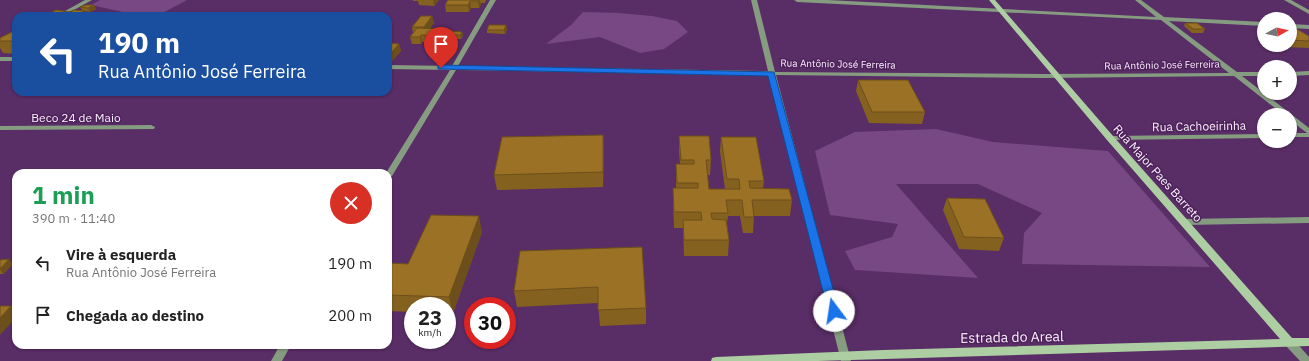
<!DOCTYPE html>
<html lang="pt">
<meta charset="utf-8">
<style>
body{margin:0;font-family:"IBM Plex Sans",sans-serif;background:#f2f2f2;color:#222;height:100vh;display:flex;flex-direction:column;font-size:15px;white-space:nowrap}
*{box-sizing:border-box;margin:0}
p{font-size:13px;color:#767676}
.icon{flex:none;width:22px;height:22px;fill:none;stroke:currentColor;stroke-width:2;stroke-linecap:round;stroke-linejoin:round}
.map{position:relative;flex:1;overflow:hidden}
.side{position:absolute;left:12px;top:169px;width:380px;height:180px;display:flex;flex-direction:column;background:#fff;border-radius:12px;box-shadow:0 1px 3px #0004}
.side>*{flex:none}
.banner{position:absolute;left:12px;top:12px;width:380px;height:84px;border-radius:12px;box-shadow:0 1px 3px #0004;background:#1a4fa0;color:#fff;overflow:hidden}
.needle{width:26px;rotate:82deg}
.controls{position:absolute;left:1257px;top:12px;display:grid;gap:8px}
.controls a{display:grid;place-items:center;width:40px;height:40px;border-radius:50%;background:#fff;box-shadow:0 1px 3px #0004;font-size:20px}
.speed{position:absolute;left:404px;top:297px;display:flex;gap:8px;font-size:20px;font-weight:700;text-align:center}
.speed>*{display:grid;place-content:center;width:52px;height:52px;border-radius:50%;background:#fff;box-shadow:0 1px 3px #0004;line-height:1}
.speed small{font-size:10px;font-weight:400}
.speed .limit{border:6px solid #d22;background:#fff;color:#111}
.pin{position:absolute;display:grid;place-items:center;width:34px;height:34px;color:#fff;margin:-41px -17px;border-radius:50% 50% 50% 0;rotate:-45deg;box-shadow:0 0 4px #0007}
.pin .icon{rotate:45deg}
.me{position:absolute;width:44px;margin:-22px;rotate:346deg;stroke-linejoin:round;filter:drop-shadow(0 0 3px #0008)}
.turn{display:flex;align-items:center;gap:14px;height:84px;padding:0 20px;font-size:18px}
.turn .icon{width:52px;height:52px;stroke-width:2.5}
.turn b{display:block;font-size:28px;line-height:34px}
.round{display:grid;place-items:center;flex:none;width:42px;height:42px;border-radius:21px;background:#f2f2f2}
.summary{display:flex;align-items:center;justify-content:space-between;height:68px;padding:0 20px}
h1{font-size:24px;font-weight:700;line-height:30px;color:#1e9e55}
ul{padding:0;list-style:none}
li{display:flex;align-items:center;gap:12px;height:52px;padding:0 20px}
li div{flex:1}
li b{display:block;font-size:15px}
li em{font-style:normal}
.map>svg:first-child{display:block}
.green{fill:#774884}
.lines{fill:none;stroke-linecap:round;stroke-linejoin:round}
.lane{fill:#869c80;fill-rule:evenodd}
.street{fill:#869c80;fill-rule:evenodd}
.secondary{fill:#accea2;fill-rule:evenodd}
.wall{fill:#856120}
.shaded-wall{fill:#6c4f1a}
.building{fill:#9b7125;stroke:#6c4f1a}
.route{fill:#1a73e8;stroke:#114b97}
.labels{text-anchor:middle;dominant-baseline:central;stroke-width:3;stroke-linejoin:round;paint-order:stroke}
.far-street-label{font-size:10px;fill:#faeffd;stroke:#4e225a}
.street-label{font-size:12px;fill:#faeffd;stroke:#4e225a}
.near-street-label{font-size:14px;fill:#faeffd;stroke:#4e225a}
</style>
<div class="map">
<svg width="1309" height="361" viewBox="0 0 1309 361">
<rect width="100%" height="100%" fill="#592d66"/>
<path class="green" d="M100,0H187L157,16H141L91,5Z
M583,12L619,13L652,16L677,21L688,32L664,49L640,53L600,37L546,44L571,25Z
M936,129L993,142L1108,151L1210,267L1022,264L1024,233L1042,213L978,184H896L978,278L855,270L845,251L892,237L898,224L830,215L815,151L855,132Z"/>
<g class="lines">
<path class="lane" d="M151,125L155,127L154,129L0,130V126Z"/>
<path class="street" d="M85,0H92L63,16H56Z
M490,0H496L458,66L768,71L751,0H757L775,72L1045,74L1229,73L1161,20L797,2L794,0H828L1156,17L1135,0H1141L1164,17L1264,22V26L1169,21L1237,72H1264V76H1242L1309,128V137H1290V133H1307L1290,120V115H1284L1234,76L1045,78L776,75L851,361H841L769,75L456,70L392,176L388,178V173H386L450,70L388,69V65L452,66Z
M1284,0H1291L1309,10V14Z
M1290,24L1309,25V29L1290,28Z
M0,57H16V61H0Z
M1309,71V75L1290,76V72Z
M1264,134V138L1110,140L1106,138L1110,136Z
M1309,217V223L1185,225L1181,222L1185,219Z
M1290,339L1294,340L1309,357V361H1300L1286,346L1285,343L1286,340Z
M280,345H291L282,361H271Z"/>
<path class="secondary" d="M989,0H995L1113,136L1292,338H1309V346L818,361H711L712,358L716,357L883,350L1280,339L1107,140Z"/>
</g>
<path class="wall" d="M413,0H439L434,6L419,5L418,1H413Z
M448,0H486L485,3H481V5L479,8H471L469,12H446L445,5Z
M94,5L96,9L90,12L85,11L69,12L82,10L80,7Z
M432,16L434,23L430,28L446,29L448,36L443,43L422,42L421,44H412L410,37L413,33L412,27Z
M1185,23L1205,29L1203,33H1192L1184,26Z
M506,25L507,29L505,34L487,33V30Z
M1290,28L1309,36V48L1284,47L1281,45H1290Z
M16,30V54L3,53L0,48V38Z
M462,32L463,35L461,39H449L448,35Z
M388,43L399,44L401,51L392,61H388Z
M858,80L925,112L922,124L869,123L856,91Z
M603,135L604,149L603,187L497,190L494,175Z
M679,136L711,160L710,175H707L709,189H725L720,151L721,137L764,181L763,188L792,200L790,216H754L753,233H743L740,216H728L727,223L729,240L728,256H684L683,228H674L673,203V188H676V164H680L679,151Z
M947,198L1004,238L999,251L959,249L943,210Z
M482,232L453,313H447V306H413V312L388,311V263L408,264Z
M520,251L646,308V324L600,326L598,303L517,307L514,291Z
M0,260L13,264L3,274H0Z"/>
<path class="shaded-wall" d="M433,0H439L434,6Z
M479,0H480L481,5L479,8L478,1Z
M470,1L471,8L469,12L468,5Z
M94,5L96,9L90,12L88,8Z
M85,11L87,14L77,15Z
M432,16L434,23L426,34L424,27Z
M506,25L507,29L505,34L504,30Z
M446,29L448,36L443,43L441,36Z
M462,32L463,35L461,39L460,35Z
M421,35L422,42L421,44L420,37Z
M399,44L401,51L392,61L390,54Z
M603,135L604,149L603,187Z
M479,216L482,232L453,313L449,297Z
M9,259L13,264L3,274L0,269Z
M11,306L16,312V318L0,335V318Z"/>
<path class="building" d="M448,0H479L478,1H470L468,5H445Z
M86,5H94L88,8L80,7Z
M56,10L98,16H45Z
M74,10L85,11L80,13L69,12Z
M421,16H432L424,27H412Z
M1185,23H1197L1205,29H1193Z
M489,25H506L504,30H487Z
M417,28L446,29L441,36L421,35L420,37H410Z
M1290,28H1295L1309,36V41L1290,40Z
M16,30V40L14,41H0V38Z
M450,31L462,32L460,35H448Z
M388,43L399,44L390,54H388Z
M858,80H908L925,112H872Z
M603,135V172L494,175L502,137Z
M679,136H709L711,160H706L709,189H740L739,179H727L721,137H756L764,181H749L750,188L789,189L792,200H752L754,217H744L742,200H726L728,213H711L712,219L726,220L729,240H684L683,220H702L701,212H674L673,188H698V183H677L676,164H694V160H681Z
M947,198L985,199L1004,238L964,237Z
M431,215L479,216L449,297L388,295V263L408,264Z
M642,247L646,308L598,310V287L514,291L520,251Z
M9,259L0,269V260Z
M0,306H11L0,318Z"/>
<path class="route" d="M441,65L774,72L839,311L838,314L834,315L830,314L828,311L768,76L438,69V66Z"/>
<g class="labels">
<g class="far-street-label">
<text transform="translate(838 64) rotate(1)">Rua Antônio José Ferreira</text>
<text transform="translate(1162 65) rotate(-1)">Rua Antônio José Ferreira</text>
</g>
<g class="street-label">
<text x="76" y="117">Beco 24 de Maio</text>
<text transform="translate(1199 126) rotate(-1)">Rua Cachoeirinha</text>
<text transform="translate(1158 173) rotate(48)">Rua Major Paes Barreto</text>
</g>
<g class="near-street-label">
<text transform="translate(1012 337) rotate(-1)">Estrada do Areal</text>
</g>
</g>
</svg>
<div class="controls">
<a><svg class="needle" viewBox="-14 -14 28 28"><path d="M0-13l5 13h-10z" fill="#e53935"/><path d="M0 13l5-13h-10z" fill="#767676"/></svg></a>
<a>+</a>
<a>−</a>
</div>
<div class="speed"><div>23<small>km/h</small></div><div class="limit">30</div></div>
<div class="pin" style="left:441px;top:68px;background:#d93025"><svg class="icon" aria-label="arrive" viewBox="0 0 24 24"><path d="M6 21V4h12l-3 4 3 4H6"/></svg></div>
<svg class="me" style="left:834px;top:311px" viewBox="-20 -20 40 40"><circle r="19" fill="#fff"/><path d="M0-13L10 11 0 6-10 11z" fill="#1a73e8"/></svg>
<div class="banner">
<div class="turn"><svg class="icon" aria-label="left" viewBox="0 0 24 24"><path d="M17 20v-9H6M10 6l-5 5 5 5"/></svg><div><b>190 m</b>Rua Antônio José Ferreira</div></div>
</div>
<section class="side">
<div class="summary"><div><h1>1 min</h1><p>390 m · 11:40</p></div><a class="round" style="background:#d93025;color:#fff"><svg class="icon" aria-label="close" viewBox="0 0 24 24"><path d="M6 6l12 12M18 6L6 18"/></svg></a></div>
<ul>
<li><svg class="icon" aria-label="left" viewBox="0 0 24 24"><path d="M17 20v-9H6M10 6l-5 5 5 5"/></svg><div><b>Vire à esquerda</b><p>Rua Antônio José Ferreira</p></div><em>190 m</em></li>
<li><svg class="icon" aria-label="arrive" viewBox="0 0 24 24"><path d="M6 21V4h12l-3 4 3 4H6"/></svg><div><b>Chegada ao destino</b></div><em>200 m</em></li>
</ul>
</section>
</div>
